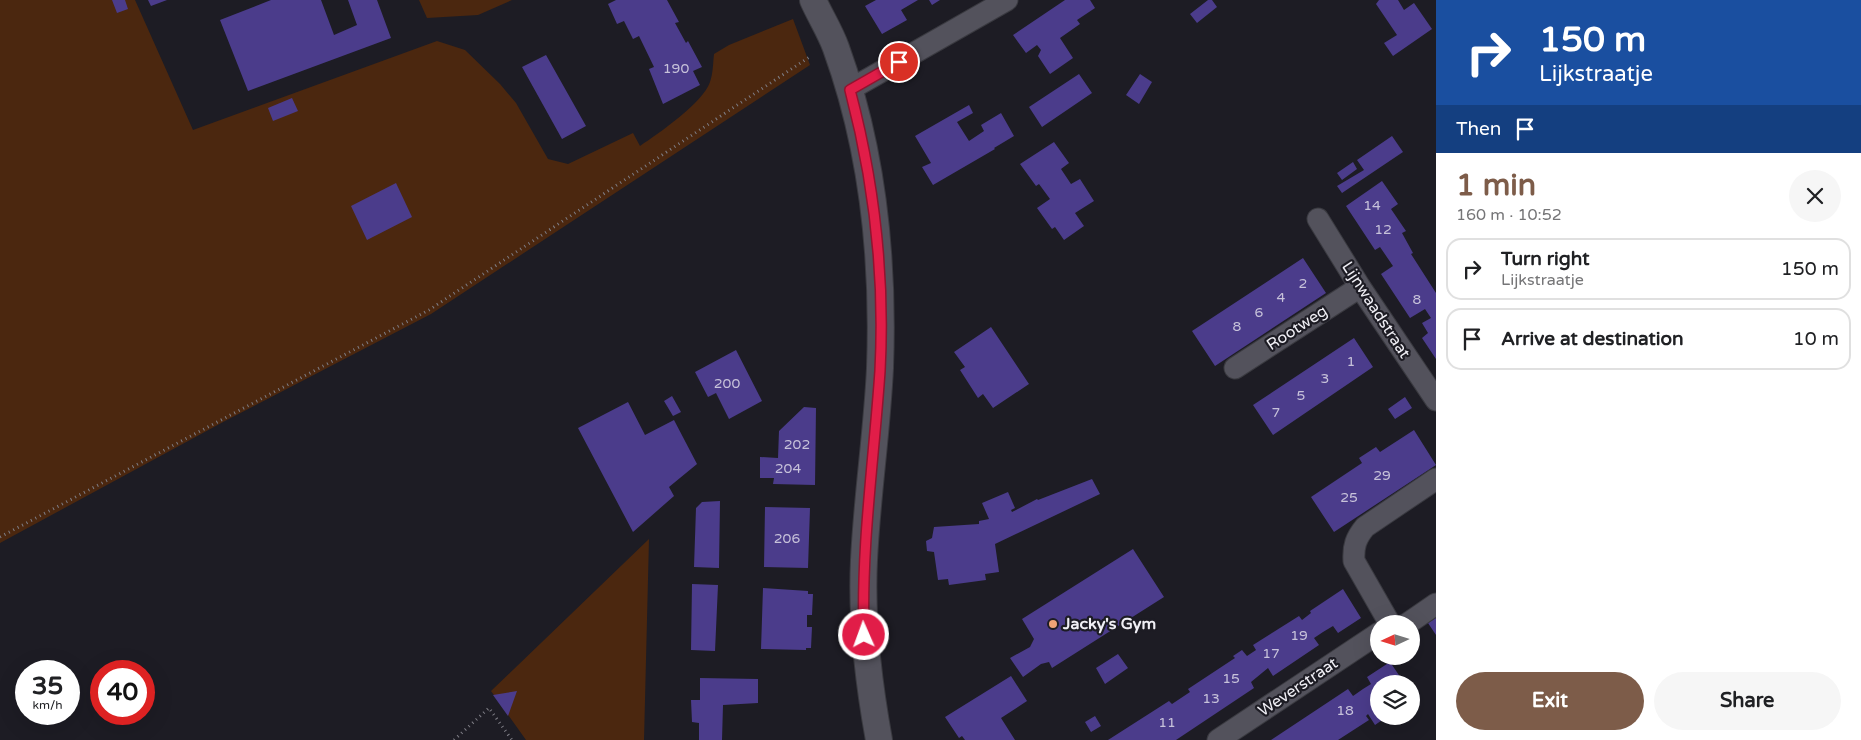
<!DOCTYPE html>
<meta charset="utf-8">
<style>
body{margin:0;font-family:"Varela Round",sans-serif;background:#f6f6f6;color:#202124;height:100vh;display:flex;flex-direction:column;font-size:19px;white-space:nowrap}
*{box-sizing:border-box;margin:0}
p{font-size:16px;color:#757577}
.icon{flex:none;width:28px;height:28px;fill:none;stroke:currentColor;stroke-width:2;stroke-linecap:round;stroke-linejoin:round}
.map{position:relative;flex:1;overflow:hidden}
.side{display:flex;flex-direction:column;background:#fff;width:425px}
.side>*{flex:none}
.top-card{background:#1a4fa0;color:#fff;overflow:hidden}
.needle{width:32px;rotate:266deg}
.tools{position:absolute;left:1370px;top:615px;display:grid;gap:10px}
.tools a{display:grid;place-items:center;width:50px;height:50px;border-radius:50%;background:#fff;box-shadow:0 5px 20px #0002;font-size:25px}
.speed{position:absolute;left:15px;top:660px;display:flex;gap:10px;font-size:25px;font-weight:700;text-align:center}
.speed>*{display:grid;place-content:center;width:65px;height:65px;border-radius:50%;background:#fff;box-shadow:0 5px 20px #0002;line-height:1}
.speed small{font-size:12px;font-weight:400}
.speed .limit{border:8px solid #d22;background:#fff;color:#111}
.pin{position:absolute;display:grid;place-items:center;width:42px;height:42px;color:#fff;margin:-21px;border:2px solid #fff;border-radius:50%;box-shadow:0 1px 5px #0007}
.me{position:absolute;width:55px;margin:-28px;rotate:358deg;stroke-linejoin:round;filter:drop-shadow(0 0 4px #0008)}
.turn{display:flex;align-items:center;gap:18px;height:105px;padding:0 20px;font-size:22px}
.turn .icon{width:65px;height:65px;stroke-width:2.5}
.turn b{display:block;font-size:35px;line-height:42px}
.then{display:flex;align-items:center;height:48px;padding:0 20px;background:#0003;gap:10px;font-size:19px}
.round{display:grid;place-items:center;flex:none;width:52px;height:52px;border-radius:26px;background:#f6f6f6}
.headline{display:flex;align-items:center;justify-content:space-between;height:85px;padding:0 20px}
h1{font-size:30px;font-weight:700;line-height:38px;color:#7d5c49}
.cta{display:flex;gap:10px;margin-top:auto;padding:10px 20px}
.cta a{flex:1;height:58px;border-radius:30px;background:#7d5c49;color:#fff;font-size:20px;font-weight:700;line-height:58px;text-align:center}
.cta a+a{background:#f6f6f6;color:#202124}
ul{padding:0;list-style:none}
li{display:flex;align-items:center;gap:15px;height:62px;margin:0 10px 8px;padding:0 10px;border:2px solid #e0e0e0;border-radius:15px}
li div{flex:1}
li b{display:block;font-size:19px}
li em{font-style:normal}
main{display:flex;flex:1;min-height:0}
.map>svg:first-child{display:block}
.green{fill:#4b270f}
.building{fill:#4b3c8b}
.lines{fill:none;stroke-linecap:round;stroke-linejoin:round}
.minor-casing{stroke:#3a3a40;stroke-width:23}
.tertiary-casing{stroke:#3a3a40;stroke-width:28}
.path{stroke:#7f7e86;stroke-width:3;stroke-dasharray:1 4;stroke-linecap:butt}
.minor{stroke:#53525c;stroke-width:21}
.tertiary{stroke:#53525c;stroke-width:26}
.route-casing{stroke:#92132f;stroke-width:12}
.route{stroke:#e11d48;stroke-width:9}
.poi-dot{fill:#efa376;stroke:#1d1c24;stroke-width:2}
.labels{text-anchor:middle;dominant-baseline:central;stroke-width:4.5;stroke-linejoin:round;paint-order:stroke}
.number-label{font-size:14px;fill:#c7c2da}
.street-label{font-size:16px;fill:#f0eff5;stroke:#1d1c24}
.poi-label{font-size:16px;font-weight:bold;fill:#f0eff5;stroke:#1d1c24;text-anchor:start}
</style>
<main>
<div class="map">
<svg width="1436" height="740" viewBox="0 0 1436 740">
<rect width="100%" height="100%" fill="#1d1c24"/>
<path class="green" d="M0,0H135L193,130L437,41L465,50L500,84L516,103L548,159L568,164L633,133L640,146C659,133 703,103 710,82C713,74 713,63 714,54L729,45L793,19L810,65L431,314L225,421L0,543Z
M419,0H512L478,15L427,18Z
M649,539L644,740H526L491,691Z"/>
<path class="building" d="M112,0H125L128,9L117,13Z
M148,0H167L151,6Z
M271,0H321L334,35L357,25L348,0H377L391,38L248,91L220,20Z
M616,0H667L679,22L675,23L686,43L688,41L702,67L693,71L700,85L663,104L649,69L654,67L639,36L633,39L624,21L617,24L608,4Z
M876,0H918L901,10L907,20L882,34L865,6Z
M929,0H940L932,5Z
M1065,0H1090L1095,8L1077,20L1080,24L1060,38L1073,58L1050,74L1038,56L1041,50L1037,45L1026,53L1013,35Z
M1208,0H1212L1217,7L1197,23L1190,14Z
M1379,0H1398L1404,10L1414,3L1432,29L1393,56L1384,43L1397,35L1376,4Z
M546,55L586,126L562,139L522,67Z
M1079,74L1092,93L1042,127L1029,107Z
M1140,74L1152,82L1139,104L1126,95Z
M292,98L298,111L273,121L268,108Z
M969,105L973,113L957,122L969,141L984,131L981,125L1001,113L1014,136L994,148L995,149L933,185L922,167L931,163L915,136Z
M1392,136L1403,152L1342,193L1337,186L1364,170L1357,160Z
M1054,142L1069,163L1061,169L1071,184L1080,179L1094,201L1075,213L1084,226L1064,240L1055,227L1052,229L1037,208L1050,199L1039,184L1036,186L1020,164Z
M1353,162L1357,169L1342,180L1337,173Z
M1382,181L1398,204L1391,209L1406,231L1402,233L1413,253L1411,254L1436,293V359L1422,338L1428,333L1422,323L1431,318L1425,309L1410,318L1381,274L1393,266L1380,247L1375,250L1346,206Z
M396,183L412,217L367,240L351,206Z
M1303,258L1326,293L1215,366L1192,331Z
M991,327L1029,384L993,408L983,394L978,398L960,370L965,367L954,352Z
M1354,338L1373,367L1273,435L1253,405Z
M736,350L762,401L729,419L716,393L708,397L695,372Z
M672,396L681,412L673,416L664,401Z
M1405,397L1412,408L1395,419L1388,409Z
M628,402L645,435L674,420L697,464L669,487L674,496L633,532L578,428Z
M804,407L816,408L815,485L773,484L774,478H760V457L778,458L779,431Z
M1414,430L1436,465L1334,532L1311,497L1362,463L1359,458L1376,447L1380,452Z
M1092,479L1100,494L995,544L999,572L985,574L986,580L949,585L948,579L938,580L934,552L927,551L926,541L932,538L934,527L979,524V521L989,519L982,503L1008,492L1015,508L1011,510L1012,512L1037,499L1038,500Z
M720,501L719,568L694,567L696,508L702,502Z
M765,507L810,508L808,568L764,567Z
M1133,549L1164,597L1052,668L1049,662L1041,664L1023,677L1010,658L1030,647L1034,639L1022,619Z
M692,584L718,585L715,651L691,650Z
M763,588L808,591V594H813L812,615H807V627H812L811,648H806V650L761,649Z
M1343,589L1361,618L1338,633L1333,626L1323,632L1314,638L1319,645L1273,676L1268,668L1251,682L1254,688L1176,740H1108L1169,701L1172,704L1190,692L1188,689L1235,658L1233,656L1242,650L1247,656L1256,650L1253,645L1299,616L1302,620L1311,613L1310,611Z
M1436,618V635L1428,623Z
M1118,654L1128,668L1105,684L1096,668Z
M1390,662L1405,684H1379V716H1388L1375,725L1368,714L1366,716L1369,720L1338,740H1271L1348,689L1353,696L1363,689L1371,684L1367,677Z
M1011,676L1027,701L1001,718L1015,740H965L962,736L959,738L945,717Z
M700,678L758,679V703L723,705L722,740H699V723L692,722L691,700H700Z
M517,691L508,716L493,695Z
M1095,716L1101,726L1091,732L1085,722Z"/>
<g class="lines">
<g class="minor-casing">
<path id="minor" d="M849,90L1007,0
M1318,219L1360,287L1436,400
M1235,368L1360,287
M1390,624L1354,561C1353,546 1356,538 1365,527L1436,479
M1407,624L1436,604
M1218,740L1379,633"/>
</g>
<g class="tertiary-casing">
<path id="tertiary" d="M813,0C820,16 830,31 836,48C873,150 884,259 880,368C877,432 867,496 864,560C861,621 868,680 879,740"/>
</g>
<path class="path" d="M0,537L429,310L811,56
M454,740L489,708L512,740"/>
<use href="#minor" class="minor"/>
<use href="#tertiary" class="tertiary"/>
</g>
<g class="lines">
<g class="route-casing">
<path id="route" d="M864,635C861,546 874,459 880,371C885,276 874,181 850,90L899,62"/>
</g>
<use href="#route" class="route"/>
</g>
<circle class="poi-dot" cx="1053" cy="624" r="5"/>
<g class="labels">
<g class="number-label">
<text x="676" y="68">190</text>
<text x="1372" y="205">14</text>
<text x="1383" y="229">12</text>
<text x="1303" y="283">2</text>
<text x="1281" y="297">4</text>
<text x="1417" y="299">8</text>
<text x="1259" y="312">6</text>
<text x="1237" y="326">8</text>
<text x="1351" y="361">1</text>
<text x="1325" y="378">3</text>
<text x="727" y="383">200</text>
<text x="1301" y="395">5</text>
<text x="1276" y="412">7</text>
<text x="797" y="444">202</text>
<text x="788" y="468">204</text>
<text x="1382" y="475">29</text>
<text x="1349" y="497">25</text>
<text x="787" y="538">206</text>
<text x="1299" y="635">19</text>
<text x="1271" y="653">17</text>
<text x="1231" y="678">15</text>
<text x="1211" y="698">13</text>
<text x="1345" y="710">18</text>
<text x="1167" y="722">11</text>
</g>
<g class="street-label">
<text transform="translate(1376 310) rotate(57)">Lijnwaadstraat</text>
<text transform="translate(1297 328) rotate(-33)">Rootweg</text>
<text transform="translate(1298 687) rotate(-34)">Weverstraat</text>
</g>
<g class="poi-label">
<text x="1063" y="624">Jacky's Gym</text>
</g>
</g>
</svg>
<div class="tools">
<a><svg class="needle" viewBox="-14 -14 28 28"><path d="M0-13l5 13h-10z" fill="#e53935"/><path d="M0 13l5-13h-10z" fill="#757577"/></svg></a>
<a><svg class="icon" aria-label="layers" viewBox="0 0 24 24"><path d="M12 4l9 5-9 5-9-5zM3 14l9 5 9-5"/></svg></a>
</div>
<div class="speed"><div>35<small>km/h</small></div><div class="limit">40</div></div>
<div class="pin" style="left:899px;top:62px;background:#d93025"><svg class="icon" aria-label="arrive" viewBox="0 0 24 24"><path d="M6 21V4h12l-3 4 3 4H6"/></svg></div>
<svg class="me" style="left:864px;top:635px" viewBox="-20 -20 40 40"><circle r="17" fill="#e11d48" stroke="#fff" stroke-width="3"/><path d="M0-11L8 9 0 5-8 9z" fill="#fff"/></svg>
</div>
<section class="side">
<div class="top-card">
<div class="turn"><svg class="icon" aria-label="right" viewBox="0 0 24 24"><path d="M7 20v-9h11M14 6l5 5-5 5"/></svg><div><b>150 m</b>Lijkstraatje</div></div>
<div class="then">Then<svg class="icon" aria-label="arrive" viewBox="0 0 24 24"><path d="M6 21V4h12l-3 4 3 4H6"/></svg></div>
</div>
<div class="headline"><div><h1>1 min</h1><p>160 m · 10:52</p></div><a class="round"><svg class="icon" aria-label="close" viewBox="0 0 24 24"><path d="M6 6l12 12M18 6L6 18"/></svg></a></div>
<ul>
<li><svg class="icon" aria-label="right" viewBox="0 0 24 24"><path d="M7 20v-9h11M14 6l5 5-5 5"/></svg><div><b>Turn right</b><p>Lijkstraatje</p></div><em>150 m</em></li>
<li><svg class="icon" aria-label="arrive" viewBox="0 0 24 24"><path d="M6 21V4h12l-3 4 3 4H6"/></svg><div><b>Arrive at destination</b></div><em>10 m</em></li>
</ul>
<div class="cta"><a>Exit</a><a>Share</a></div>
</section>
</main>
